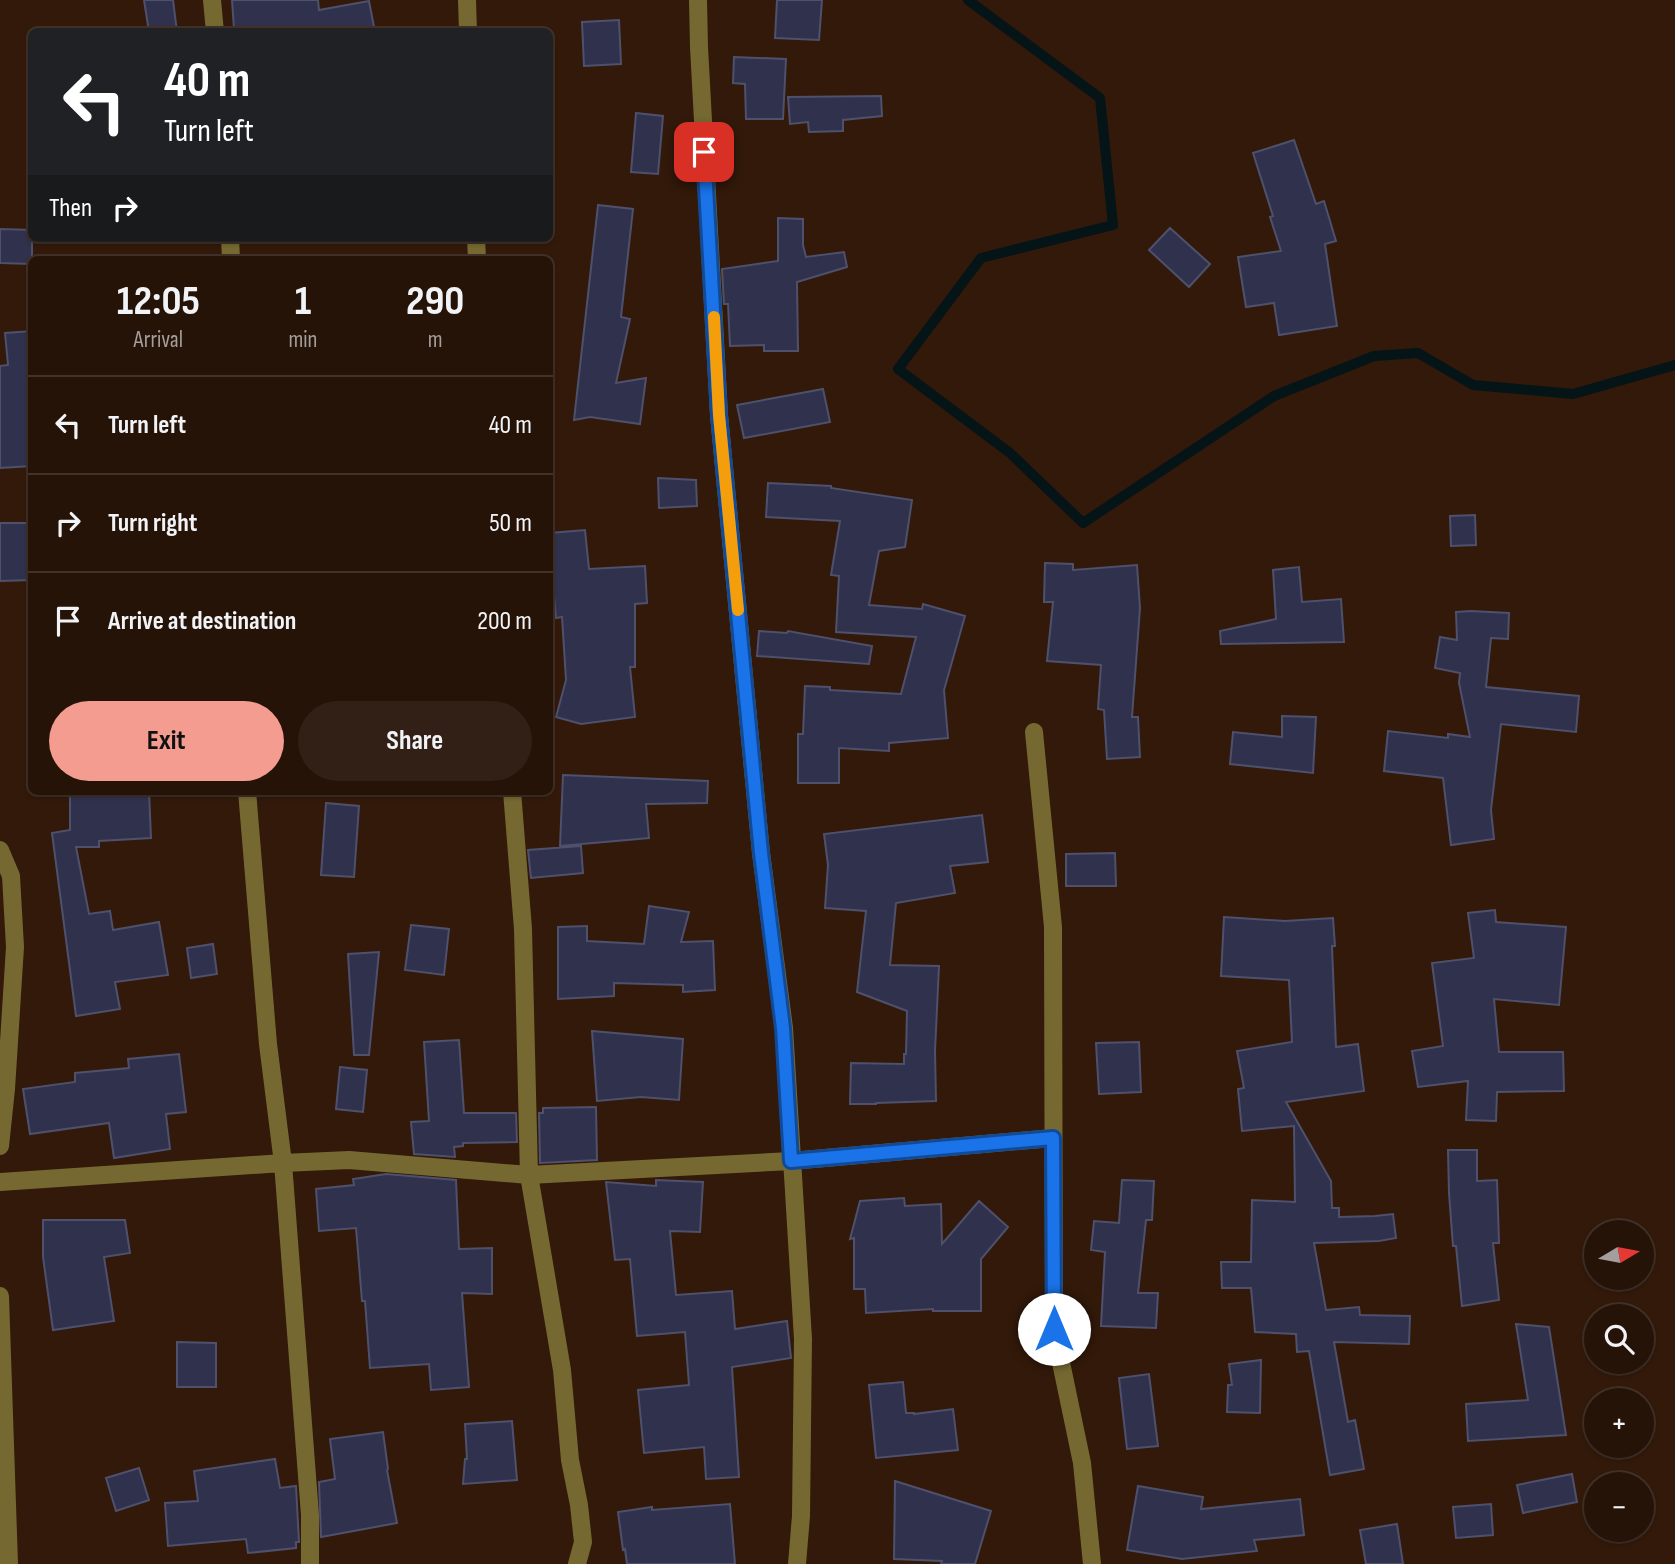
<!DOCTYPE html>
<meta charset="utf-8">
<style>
body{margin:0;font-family:"Sofia Sans Condensed",sans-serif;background:#322016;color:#f1f3f6;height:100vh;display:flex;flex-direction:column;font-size:26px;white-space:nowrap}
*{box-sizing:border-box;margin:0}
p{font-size:23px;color:#a49e9c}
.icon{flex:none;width:38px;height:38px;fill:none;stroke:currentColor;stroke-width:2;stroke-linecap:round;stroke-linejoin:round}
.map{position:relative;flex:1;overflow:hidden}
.details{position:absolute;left:28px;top:256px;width:525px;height:539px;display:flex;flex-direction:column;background:#261308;border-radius:10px;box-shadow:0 2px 5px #0004,0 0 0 2px #423229}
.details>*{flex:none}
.guide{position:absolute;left:28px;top:28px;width:525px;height:214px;border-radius:10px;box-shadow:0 2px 5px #0004,0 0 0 2px #423229;background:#202124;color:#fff;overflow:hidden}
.needle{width:46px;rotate:80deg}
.tools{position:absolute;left:1584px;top:1220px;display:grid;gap:14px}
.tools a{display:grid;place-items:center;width:70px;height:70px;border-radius:50%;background:#261308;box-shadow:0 2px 5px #0004,0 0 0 2px #423229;font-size:35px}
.pin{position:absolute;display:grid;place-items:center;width:60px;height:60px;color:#fff;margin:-30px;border-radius:14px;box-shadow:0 4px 10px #0006}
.me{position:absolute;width:77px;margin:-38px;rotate:0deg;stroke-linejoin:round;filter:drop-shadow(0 0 5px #0008)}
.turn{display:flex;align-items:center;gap:24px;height:147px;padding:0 21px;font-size:32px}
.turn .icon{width:91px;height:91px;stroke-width:2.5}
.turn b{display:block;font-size:49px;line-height:60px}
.then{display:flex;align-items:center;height:66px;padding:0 21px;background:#0003;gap:14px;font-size:26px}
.eta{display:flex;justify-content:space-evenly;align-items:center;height:119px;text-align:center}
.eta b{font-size:42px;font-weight:700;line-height:49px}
.button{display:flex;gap:14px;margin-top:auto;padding:14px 21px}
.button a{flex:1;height:80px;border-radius:42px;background:#f59c90;color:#111;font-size:28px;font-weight:700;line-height:80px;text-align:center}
.button a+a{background:#322016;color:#f1f3f6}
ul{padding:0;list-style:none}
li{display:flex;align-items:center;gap:21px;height:98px;padding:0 21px;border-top:2px solid #423229}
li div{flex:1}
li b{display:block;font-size:26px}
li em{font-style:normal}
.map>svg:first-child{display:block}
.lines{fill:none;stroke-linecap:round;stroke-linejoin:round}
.stream{stroke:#051417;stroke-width:10}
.building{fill:#30314c;stroke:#4e506c;stroke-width:2}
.minor{stroke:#756931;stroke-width:18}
.route-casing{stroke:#114b97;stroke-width:18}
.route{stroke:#1a73e8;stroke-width:12}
.slow{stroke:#f59e0b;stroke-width:12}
</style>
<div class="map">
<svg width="1675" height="1564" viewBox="0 0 1675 1564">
<rect width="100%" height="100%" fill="#32190a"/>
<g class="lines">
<path class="stream" d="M968,0L1100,98L1113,225L981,258L898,369L1010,453L1083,523L1274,396L1374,356L1418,353L1473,385L1573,394L1675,365"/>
</g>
<path class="building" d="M144,0H173L177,32H149Z
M232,0H318L319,10L369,1L375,32H278V27L234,29Z
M777,0H822L819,40L775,38Z
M619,20L621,64L584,66L582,22Z
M734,57L786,59L783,119H746L745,84L733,83Z
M881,96L882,116L843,120V131L809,132L808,122L790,124L788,97Z
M636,113L663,116L658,174L631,172Z
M1294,140L1316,204L1324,201L1336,241L1325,244L1337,326L1279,335L1274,303L1246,307L1238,257L1281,251L1270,217L1273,216L1253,153Z
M598,205L633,209L621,317L630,319L616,383L646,378L640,424L590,417L574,420Z
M778,218L803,219V245L806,257L844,252L847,267L797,282L798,351H764V345L730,346L728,304H724L722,269L778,261Z
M1170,228L1210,264L1189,287L1149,250Z
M0,229L32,230V264L0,263Z
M32,331V466L0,468V366L8,365L5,333Z
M823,389L830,422L744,438L737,405Z
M658,478L696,480L697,506L659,508Z
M768,483L831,486V488L912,500L905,547L879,551L869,605L922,609L923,604L965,616L944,690L948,738L889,743V751L839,748V783H798V734H803L805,686L830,687V690L901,694L916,637L836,632L839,576L831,575L840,521L766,517Z
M1475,515L1476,545L1451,546L1450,516Z
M0,523H32V580L0,581Z
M585,530L589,569L645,566L647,603L635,604V667H630L635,717L581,724L556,717L566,680L562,617L556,618L550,549V533Z
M1045,563L1073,564V570L1137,565L1140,608L1132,717H1138L1140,757L1107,759L1104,710L1098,709L1101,665L1047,661L1053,602H1044Z
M1299,567L1302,602L1341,599L1344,642L1221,644L1220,631L1276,619L1273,570Z
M1471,611L1509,613L1508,639L1491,638L1486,687L1579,696L1576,732L1501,724L1491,810L1494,839L1451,845L1443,778L1384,771L1388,731L1448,738V734L1470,737L1459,683L1460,673L1435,668L1440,637L1457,640L1456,612Z
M759,631L787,633L788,631L872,646L869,664L757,656Z
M1282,716L1316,717L1313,773L1230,764L1233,732L1282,737Z
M563,775L708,781L707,803L646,804L649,838L560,846Z
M70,791H149L151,838L99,841V847H76L89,914L110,911L113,930L159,922L168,975L115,982L120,1009L76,1016L52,833L70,830Z
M326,803L359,806L354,877L321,875Z
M982,815L988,862L950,866L955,893L896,903L890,965L939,966L935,1051L936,1101L876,1103V1104H850L851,1063L904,1064V1054H906L907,1011L857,992L866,911L825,908L828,865L824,834Z
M581,846L583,873L531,878L528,850Z
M1115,853L1116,886H1066V854Z
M649,906L689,912L681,942L713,941L715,990L683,992V985L614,983V996L558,999V927L587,926V941L644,944Z
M1495,910L1496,922L1566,927L1559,1005L1494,999L1499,1052H1563L1564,1091L1497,1092L1496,1121L1466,1120L1468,1081L1418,1087L1412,1051L1443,1046L1432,963L1474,958L1468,913Z
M1224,917L1285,921L1333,918L1335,946H1332L1336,1047L1358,1044L1364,1091L1286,1102L1331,1181L1332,1208H1339V1217L1375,1216L1393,1214L1396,1238L1379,1241L1314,1243L1326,1310L1359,1307L1360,1315L1410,1316L1409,1344L1334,1342L1348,1422L1355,1420L1364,1469L1330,1475L1309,1351L1297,1352L1296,1334L1255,1332L1251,1288H1222L1221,1262H1251L1252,1200L1295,1202L1294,1126L1242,1131L1238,1089L1244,1088L1237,1051L1292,1042L1289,980L1221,976Z
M411,925L449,929L444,975L405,970Z
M213,944L217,974L191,978L187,948Z
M379,952L369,1055H354L348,954Z
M592,1031L683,1039L679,1100L641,1097L597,1101Z
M459,1040L464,1113H516L517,1142L463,1143V1146L454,1147L455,1157L414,1154L411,1122L429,1121L424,1042Z
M1139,1042L1141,1092L1099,1094L1096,1043Z
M179,1054L186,1112L166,1114L170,1149L114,1158L109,1123L30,1134L23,1089L75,1082V1073L129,1068L128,1059Z
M340,1067L367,1070L363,1112L336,1109Z
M596,1107L597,1160L540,1163L539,1113H543V1108Z
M1448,1150H1477V1181L1497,1180L1499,1243H1493L1499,1300L1462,1306L1456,1246H1453L1449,1193Z
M386,1174L456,1180L459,1249L492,1248V1294L462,1293L469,1387L431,1390L429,1364L370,1368L365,1301H362L356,1228L319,1231L316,1189L354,1185L353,1179Z
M656,1180L703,1182L700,1232L670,1231L676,1295L732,1291L735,1329L787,1321L791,1358L732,1367L739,1477L706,1479L704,1447L644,1453L638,1390L689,1385L685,1332L637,1336L630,1259L615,1260L606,1182L656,1186Z
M1122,1180L1154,1181L1152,1220H1146L1138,1293H1158L1156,1328L1101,1326L1105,1252L1091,1250L1094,1221L1119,1223Z
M904,1198L905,1206L941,1204L942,1244L979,1201L1008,1227L981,1259V1311H933V1309L866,1313L865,1289H854V1238L850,1239L860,1201Z
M43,1220H125L130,1253L104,1257L114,1321L53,1330L43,1257Z
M1516,1324L1549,1327L1566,1435L1468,1441L1466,1404L1528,1400Z
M177,1342L216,1343V1387H177Z
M1261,1360L1260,1413L1227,1412L1228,1385H1232L1229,1364Z
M1149,1374L1158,1446L1127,1449L1119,1378Z
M903,1382L906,1413H914V1414L953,1409L958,1450L876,1458L869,1385Z
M512,1421L517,1480L463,1484L465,1459H467L465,1424Z
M383,1432L388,1469L387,1470L397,1523L321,1537L319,1482L335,1479L330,1439Z
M275,1459L280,1488L296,1486L299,1542H296V1548L248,1553L246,1539L168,1546L165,1503L198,1501L194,1471Z
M139,1468L149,1500L116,1511L106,1478Z
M1572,1474L1577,1502L1523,1513L1517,1485Z
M895,1481L991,1511L975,1564H941L942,1561L894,1559Z
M1138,1486L1203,1497L1201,1509L1300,1499L1304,1535L1254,1540L1257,1551L1182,1559L1127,1550Z
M730,1504L735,1564H627L625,1549L623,1550L618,1512L652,1507V1510Z
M1491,1504L1493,1535L1456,1538L1453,1507Z
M1397,1524L1403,1564H1366L1360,1530Z"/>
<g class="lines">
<path class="minor" d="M212,0L215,32
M467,0L468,32
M698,0L699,47L719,415L761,853L784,1028L803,1339L801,1516L797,1564
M230,238L231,259
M476,238L477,259
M1034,732L1053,927L1054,1329L1082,1463L1092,1564
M247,791L268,1044L283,1163L310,1515V1564
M512,791L523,929L529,1175L562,1370L570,1460L579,1505L583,1542L577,1564
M0,850L11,876L15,947L6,1089L0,1146
M0,1182L283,1163L349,1160L529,1175L791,1161L1053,1138
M0,1296L9,1564"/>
</g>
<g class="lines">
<g class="route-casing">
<path id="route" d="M704,152L719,415L761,853L783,1028L791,1161L1053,1138L1054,1329"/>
</g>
<use href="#route" class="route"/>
<path class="slow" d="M714,317L719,415L738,610"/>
</g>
</svg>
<div class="tools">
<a><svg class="needle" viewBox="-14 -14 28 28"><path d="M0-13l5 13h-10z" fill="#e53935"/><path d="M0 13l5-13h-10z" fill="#a49e9c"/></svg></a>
<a><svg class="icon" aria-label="search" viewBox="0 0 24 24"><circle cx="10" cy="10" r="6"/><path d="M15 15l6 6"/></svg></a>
<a>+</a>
<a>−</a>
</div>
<div class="pin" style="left:704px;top:152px;background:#d93025"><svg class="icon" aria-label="arrive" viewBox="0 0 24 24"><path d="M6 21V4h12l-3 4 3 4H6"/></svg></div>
<svg class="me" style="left:1054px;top:1329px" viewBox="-20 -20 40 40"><circle r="19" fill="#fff"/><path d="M0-13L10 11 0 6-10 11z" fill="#1a73e8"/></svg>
<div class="guide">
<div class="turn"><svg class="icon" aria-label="left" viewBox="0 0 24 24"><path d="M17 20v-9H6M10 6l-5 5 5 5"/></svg><div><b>40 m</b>Turn left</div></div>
<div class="then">Then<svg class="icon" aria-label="right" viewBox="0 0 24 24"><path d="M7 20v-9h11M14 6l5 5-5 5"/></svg></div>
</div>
<section class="details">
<div class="eta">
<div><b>12:05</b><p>Arrival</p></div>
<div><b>1</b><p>min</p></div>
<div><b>290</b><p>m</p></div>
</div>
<ul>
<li><svg class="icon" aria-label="left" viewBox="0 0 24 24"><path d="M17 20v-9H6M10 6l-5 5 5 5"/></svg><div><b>Turn left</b></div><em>40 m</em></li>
<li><svg class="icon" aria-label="right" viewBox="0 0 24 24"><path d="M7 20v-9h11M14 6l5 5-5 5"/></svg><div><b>Turn right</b></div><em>50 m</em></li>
<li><svg class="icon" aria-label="arrive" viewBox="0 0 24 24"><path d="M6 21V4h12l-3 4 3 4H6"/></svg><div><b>Arrive at destination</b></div><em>200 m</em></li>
</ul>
<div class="button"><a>Exit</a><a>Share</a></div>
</section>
</div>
